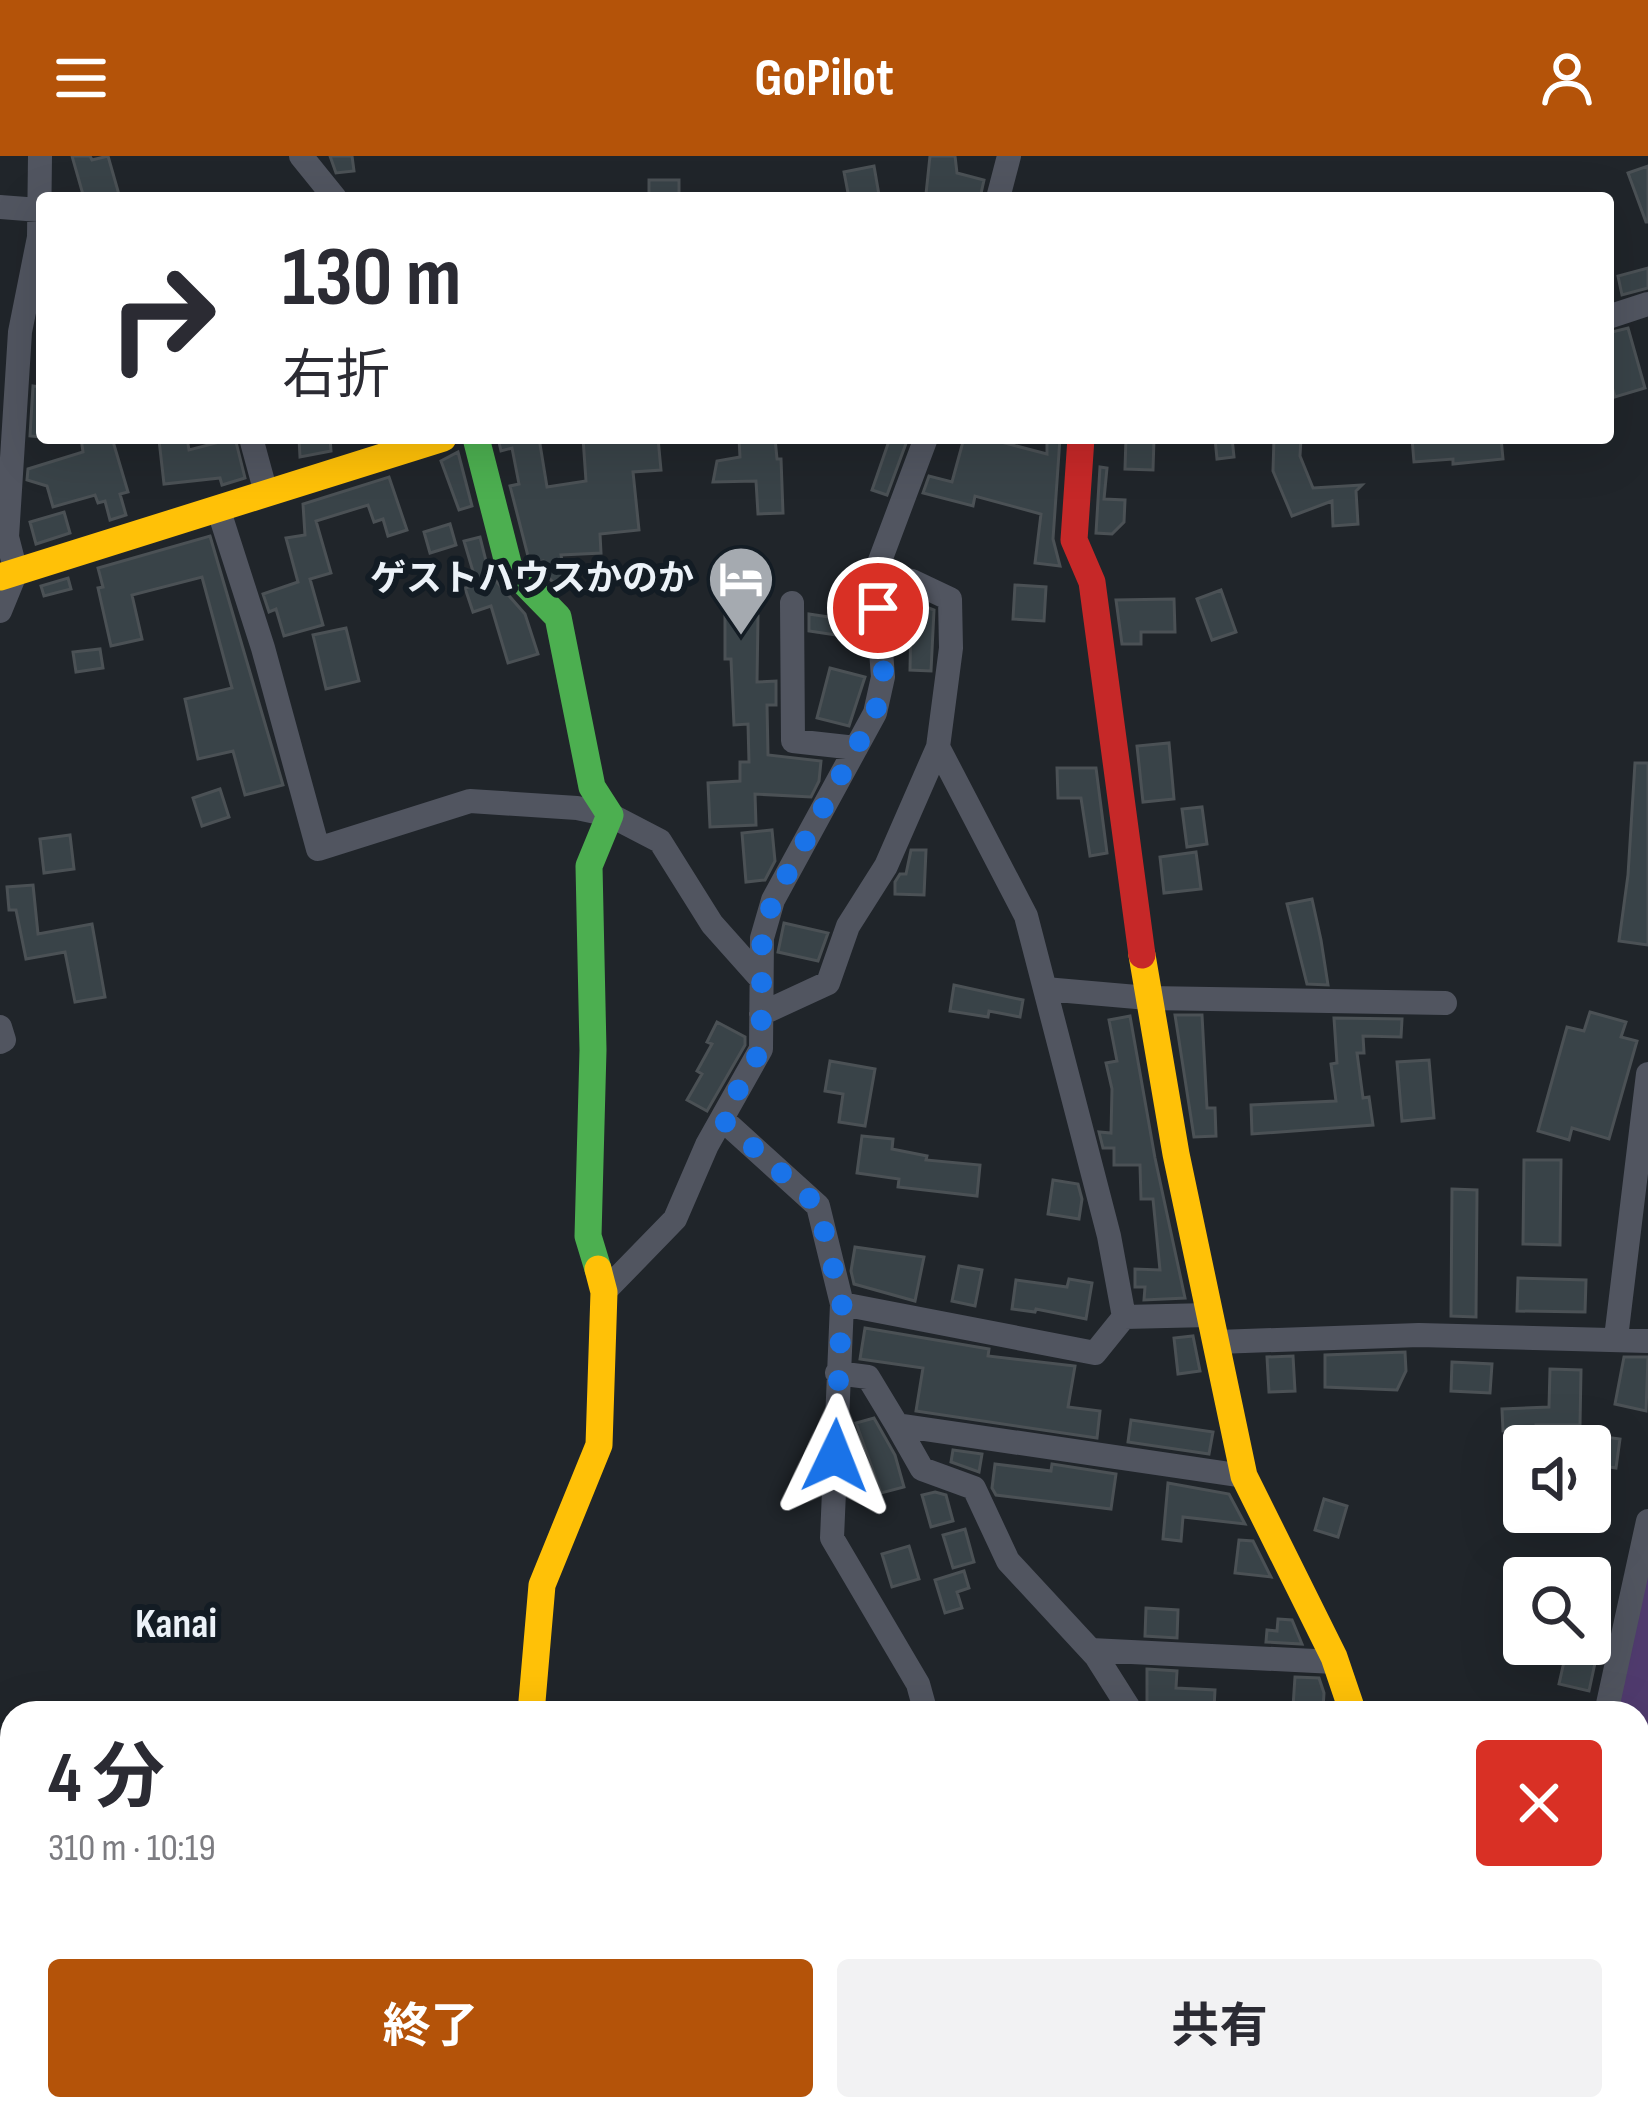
<!DOCTYPE html>
<html lang="ja">
<meta charset="utf-8">
<style>
body{margin:0;font-family:"Sofia Sans Condensed","Noto Sans JP",sans-serif;background:#f2f2f3;color:#2b2b33;height:100vh;display:flex;flex-direction:column;font-size:45px;white-space:nowrap}
*{box-sizing:border-box;margin:0}
p{font-size:39px;color:#7c7c81}
.icon{flex:none;width:66px;height:66px;fill:none;stroke:currentColor;stroke-width:2;stroke-linecap:round;stroke-linejoin:round}
.map{position:relative;flex:1;overflow:hidden}
.sheet{position:absolute;left:0px;top:1545px;width:1650px;height:420px;display:flex;flex-direction:column;background:#fff;border-radius:36px 36px 0 0;box-shadow:0 12px 48px #0002}
.sheet>*{flex:none}
.top-card{position:absolute;left:36px;top:36px;width:1578px;height:252px;border-radius:12px;box-shadow:0 12px 48px #0002;background:#fff;color:#2b2b33;overflow:hidden}
.buttons{position:absolute;left:1503px;top:1269px;display:grid;gap:24px}
.buttons a{display:grid;place-items:center;width:108px;height:108px;border-radius:12px;background:#fff;box-shadow:0 12px 48px #0002;font-size:60px}
.pin{position:absolute;display:grid;place-items:center;width:102px;height:102px;color:#fff;margin:-51px;border:6px solid #fff;border-radius:50%;box-shadow:0 3px 12px #0007}
.me{position:absolute;width:132px;margin:-66px;rotate:2deg;stroke-linejoin:round;filter:drop-shadow(0 0 9px #0008)}
.turn{display:flex;align-items:center;gap:42px;height:252px;padding:0 48px;font-size:54px}
.turn .icon{width:156px;height:156px;stroke-width:2.5}
.turn b{display:block;font-size:84px;line-height:102px}
.round{display:grid;place-items:center;flex:none;width:126px;height:126px;border-radius:12px;background:#f2f2f3}
.headline{display:flex;align-items:center;justify-content:space-between;height:204px;padding:0 48px}
h1{font-size:72px;font-weight:700;line-height:90px}
.primary-button{display:flex;gap:24px;margin-top:auto;padding:24px 48px}
.primary-button a{flex:1;height:138px;border-radius:12px;background:#b45309;color:#fff;font-size:48px;font-weight:700;line-height:138px;text-align:center}
.primary-button a+a{background:#f2f2f3;color:#2b2b33}
header{display:flex;justify-content:space-between;align-items:center;height:156px;padding:0 48px;background:#b45309;color:#fff;font-size:54px;font-weight:700}
.map>svg:first-child{display:block}
.built{fill:#202e39}
.green{fill:#503b6e}
.building{fill:#394348;stroke:#4b5155;stroke-width:3}
.lines{fill:none;stroke-linecap:round;stroke-linejoin:round}
.street{stroke:#515560;stroke-width:24}
.fast{stroke:#4caf50;stroke-width:27}
.slow{stroke:#ffc107;stroke-width:27}
.jam{stroke:#c62828;stroke-width:27}
.route{stroke:#1a73e8;stroke-width:21;stroke-dasharray:0 37.8}
.labels{text-anchor:middle;dominant-baseline:central;stroke-width:12;stroke-linejoin:round;paint-order:stroke}
.poi-label{font-size:36px;font-weight:bold;fill:#ecf2f8;stroke:#131c24;text-anchor:end}
.quarter-label{font-size:42px;font-weight:bold;fill:#ecf2f8;stroke:#131c24}
</style>
<header><svg class="icon" aria-label="menu" viewBox="0 0 24 24"><path d="M4 6h16M4 12h16M4 18h16"/></svg>GoPilot<svg class="icon" aria-label="person" viewBox="0 0 24 24"><circle cx="12" cy="8" r="4"/><path d="M4 21q1-7 8-7t8 7"/></svg></header>
<div class="map">
<svg width="1648" height="1965" viewBox="0 0 1648 1965">
<rect width="100%" height="100%" fill="#20252a"/>
<path class="built" d="M1422,1953H1575L1576,1965H1422Z"/>
<path class="green" d="M1648,1365V1965H1576L1575,1953H1638V1557H1606Z"/>
<path class="building" d="M72,0H90L92,4L108,0L120,42H84Z
M330,0H352L354,15L336,17Z
M930,0H955L957,17L984,24L980,42L926,38Z
M874,10L879,39L849,42L844,16Z
M1648,10V66H1646L1628,17Z
M649,24H679V42H649Z
M1648,112V132L1622,139L1618,120Z
M1628,172L1645,232L1615,241L1608,217V177Z
M33,230L42,231V281L30,280Z
M81,282H112L128,336L120,338L126,359L110,364L105,345L98,347L95,339L53,351L47,330L27,324L28,313L83,296Z
M187,282L189,294L235,282L245,322L222,329L220,322L164,328L159,284Z
M299,282H330L331,295L300,301Z
M498,282H539L547,331L586,325L583,282H658L661,314L633,316L639,374L600,378L601,397L561,399L566,428L557,430L545,418L543,405L534,407L528,400L510,330L519,328L512,292L501,295Z
M739,282H775L777,303H781L783,357L758,358L756,325L713,326L717,305L740,301Z
M890,282H908L887,339L872,334Z
M964,282H1003L1001,286L1047,298V282H1060L1053,383L1060,410L1035,407L1041,358L975,340L973,350L923,337L929,320L952,326Z
M1126,282H1154L1153,314L1125,313Z
M1215,282H1232L1234,301L1217,303Z
M1274,282H1301L1300,300L1313,332L1362,329L1356,335L1358,368L1333,370L1332,345L1292,360L1273,315Z
M1412,282H1501L1503,303L1453,308V303L1414,306Z
M458,296L472,350L459,354L441,305Z
M1100,311L1107,312L1104,343L1125,344L1124,366L1112,378L1096,377Z
M389,321L407,374L388,380L383,363L374,366L368,349L316,365L331,417L310,423L323,469L284,480L276,453L269,456L263,438L298,426L286,382L305,379L303,348Z
M64,356L70,377L36,388L30,366Z
M450,368L456,389L430,397L424,376Z
M210,380L283,629L245,639L233,595L198,603L185,543L232,532L202,421L132,439L142,483L111,490L98,432L103,431L98,412Z
M480,381L489,417L525,458L538,498L508,507L491,450L473,456L465,432L477,429L464,385Z
M68,422L71,433L44,440L41,430Z
M1015,429L1046,431L1044,465L1013,463Z
M1221,434L1236,476L1212,484L1197,443Z
M893,438L934,454L931,515L910,514L911,462H895Z
M1174,443L1175,476H1141V488H1122L1116,444Z
M809,458L862,466L863,483L809,475Z
M725,459L758,460L757,526L776,525V549H767L768,599L821,605L819,625L811,641L755,638L756,669L710,671L708,627L740,625V606H749L748,568L734,569L731,503H725Z
M346,472L359,525L326,533L313,479Z
M100,493L103,512L76,516L73,496Z
M830,512L865,521L849,570L817,562Z
M1169,587L1174,643L1143,646L1137,590Z
M1635,607H1648V789L1619,785L1628,719Z
M1057,612H1096L1107,697L1090,700L1081,642H1058Z
M220,633L229,661L202,670L193,642Z
M1202,651L1207,688L1187,691L1182,653Z
M772,674L775,705L765,724L746,726L742,677Z
M70,679L74,713L44,717L40,683Z
M911,694H926L924,739L895,738V726L900,718H906Z
M1196,696L1201,733L1164,737L1160,701Z
M33,729L38,778L92,768L105,841L75,846L65,796L26,803L16,754H9L7,731Z
M1312,743L1321,784L1328,829L1307,828L1287,748Z
M784,767L828,777L818,805L778,796Z
M954,829L1023,844L1020,861L989,855L988,861L950,855Z
M1590,856L1626,866L1621,881L1637,885L1609,983L1572,972L1569,984L1538,975L1567,871L1584,875Z
M1175,859H1202L1207,952H1215L1216,980L1194,981Z
M1130,860L1155,1002L1185,1142L1144,1144L1145,1131H1135V1113L1160,1114L1153,1043H1141L1140,1009H1114V992H1103L1099,976L1111,977L1112,933L1106,907L1117,905L1109,864Z
M1334,862L1402,863L1401,881L1363,880L1364,897H1357L1363,942L1369,941L1373,969L1252,978L1251,949L1336,945L1331,908L1337,907Z
M717,866L745,881V889L707,955L687,944L702,918L697,915L712,888L707,886Z
M1429,904L1434,962L1402,965L1397,906Z
M830,905L875,913L865,970L839,966L843,938L825,935Z
M862,980L893,983L892,993L927,1000L926,1004L980,1009L977,1040L898,1031L899,1023L857,1017Z
M1524,1004H1561L1560,1089L1523,1088Z
M1053,1024L1078,1028L1082,1043L1079,1063L1048,1058Z
M1452,1033L1477,1034L1476,1161L1451,1160Z
M855,1091L924,1101L915,1145L854,1128L851,1115Z
M959,1110L982,1114L975,1150L952,1145Z
M1518,1122L1586,1124L1585,1156L1517,1155Z
M1069,1123L1092,1127L1086,1163L1036,1153L1035,1156L1012,1153L1016,1124L1067,1131Z
M865,1172L989,1193L988,1200L1075,1210L1068,1251L1100,1255L1097,1282L916,1255L923,1212L860,1203Z
M1193,1180L1200,1215L1178,1218L1174,1182Z
M1405,1196L1406,1215L1397,1234L1325,1231V1199Z
M1293,1200L1295,1235L1269,1236L1267,1201Z
M1624,1201H1648L1646,1255L1615,1248Z
M1452,1206L1492,1208L1490,1237L1451,1235Z
M1550,1213L1581,1214L1580,1269H1536V1274L1503,1275L1502,1253L1549,1251Z
M874,1262L895,1299L904,1331L881,1337L856,1267Z
M1131,1264L1213,1276L1209,1298L1128,1286Z
M1590,1279L1620,1283L1616,1312L1590,1308Z
M953,1294L982,1298L979,1316L951,1306Z
M995,1308L1051,1315L1052,1308L1116,1318L1111,1353L996,1339L992,1332Z
M1168,1327L1229,1338L1245,1368L1183,1361L1181,1385L1163,1383Z
M935,1336L946,1339L953,1365L931,1371L922,1339Z
M1324,1343L1347,1350L1338,1381L1315,1374Z
M965,1373L974,1406L953,1412L943,1379Z
M1239,1384L1253,1385L1271,1421L1235,1417Z
M909,1390L919,1423L892,1431L882,1398Z
M964,1415L969,1432L957,1436L962,1452L945,1457L935,1424Z
M1146,1452L1178,1454L1177,1482L1145,1480Z
M1278,1463L1292,1464L1302,1488L1266,1486L1267,1474L1277,1475Z
M1568,1488L1598,1493L1589,1535L1559,1528Z
M1147,1513L1177,1515L1176,1532L1215,1534L1214,1552H1147Z
M1295,1521L1319,1522L1324,1537L1323,1553L1293,1551Z"/>
<g class="lines">
<path class="street" d="M301,0L335,42
M998,42L1009,0
M0,51L39,54
M1608,161L1648,148
M251,282L266,337
M218,352L263,492L318,693L470,645L577,652L610,659L660,685L712,768L761,823
M792,447L793,585L856,592
M0,455L16,416L7,381L20,176L39,81L40,0
M1045,833L1148,842L1445,847
M761,858L828,827L848,770L886,710L938,591L951,492L950,443L912,425L875,418
M0,871L4,884L0,886
M722,963L818,1050L842,1148L832,1382L918,1528L926,1557
M604,1136L675,1063L707,989L761,893L762,782L773,744L875,557L883,521L875,418L926,282
M842,1148L1095,1197L1124,1161L1109,1080L1026,760L938,591
M1124,1161L1209,1159
M1616,1182L1648,918
M1217,1186L1419,1179L1648,1185
M837,1217L868,1221L897,1269L1244,1320
M897,1269L922,1313L974,1332L1008,1405L1096,1500L1132,1557
M1091,1494L1335,1506
M1606,1557L1648,1365
M1575,1953L1576,1965
M543,1965V1953
M1050,1965V1953
M1422,1965V1953"/>
<path class="fast" d="M476,282L509,411L558,461L592,631L610,659L589,710L593,894L588,1080L598,1113"/>
<path class="slow" d="M0,421L443,282
M1142,799L1176,998L1244,1320L1334,1501L1353,1557
M531,1557L542,1429L599,1289L604,1136L598,1113"/>
<path class="jam" d="M1081,282L1074,384L1092,426L1142,799"/>
</g>
<g class="lines">
<path class="route" d="M835,1300L842,1148L818,1050L722,963L761,893L762,782L773,744L875,557L884,521L878,452"/>
</g>
<defs>
<g id="hotel-pin" transform="scale(3.45)"><path d="M0 17L-7.5 6A9.5 9.5 0 1 1 7.5 6Z" fill="#a5aab0" stroke="#131c24"/><path d="M-6-4.5h1.5V1H6V5H4.5V3h-9V5H-6ZM-4 0a1.8 1.8 0 1 1 3.6 0ZM.5 0V-2.5h3Q6-2.5 6 0Z" fill="#fff"/></g>
</defs>
<g fill-rule="evenodd">
<use href="#hotel-pin" x="741" y="423"/>
</g>
<g class="labels">
<g class="poi-label">
<text x="694" y="423">ゲストハウスかのか</text>
</g>
<g class="quarter-label">
<text x="176" y="1468">Kanai</text>
</g>
</g>
</svg>
<div class="buttons">
<a><svg class="icon" aria-label="sound" viewBox="0 0 24 24"><path d="M4 9h4l5-4v14l-5-4H4zM17 9q2 3 0 6"/></svg></a>
<a><svg class="icon" aria-label="search" viewBox="0 0 24 24"><circle cx="10" cy="10" r="6"/><path d="M15 15l6 6"/></svg></a>
</div>
<div class="pin" style="left:878px;top:452px;background:#d93025"><svg class="icon" aria-label="arrive" viewBox="0 0 24 24"><path d="M6 21V4h12l-3 4 3 4H6"/></svg></div>
<svg class="me" style="left:835px;top:1300px" viewBox="-20 -20 40 40"><path d="M0-17L14 15 0 8-14 15z" fill="#1a73e8" stroke="#fff" stroke-width="4"/></svg>
<div class="top-card">
<div class="turn"><svg class="icon" aria-label="right" viewBox="0 0 24 24"><path d="M7 20v-9h11M14 6l5 5-5 5"/></svg><div><b>130 m</b>右折</div></div>
</div>
<section class="sheet">
<div class="headline"><div><h1>4 分</h1><p>310 m · 10:19</p></div><a class="round" style="background:#d93025;color:#fff"><svg class="icon" aria-label="close" viewBox="0 0 24 24"><path d="M6 6l12 12M18 6L6 18"/></svg></a></div>
<div class="primary-button"><a>終了</a><a>共有</a></div>
</section>
</div>
